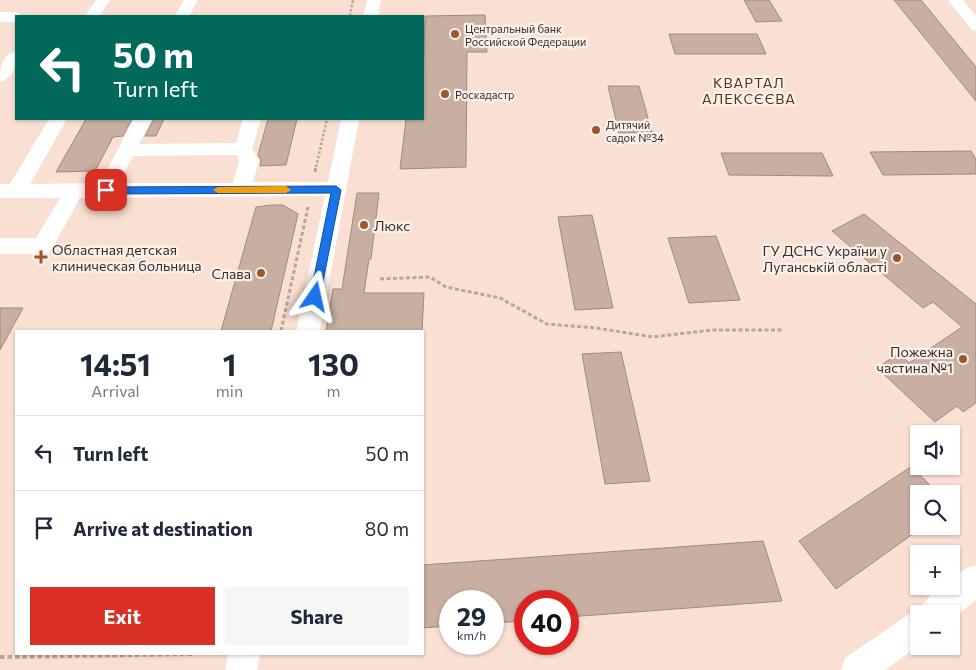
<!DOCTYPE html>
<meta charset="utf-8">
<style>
body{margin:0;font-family:Commissioner,sans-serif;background:#f6f6f7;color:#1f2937;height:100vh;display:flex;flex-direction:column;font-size:19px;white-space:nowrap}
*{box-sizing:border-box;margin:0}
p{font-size:16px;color:#747a83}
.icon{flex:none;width:28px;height:28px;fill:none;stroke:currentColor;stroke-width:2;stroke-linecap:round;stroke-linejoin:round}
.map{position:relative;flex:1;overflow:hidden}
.panel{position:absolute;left:15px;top:330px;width:409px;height:325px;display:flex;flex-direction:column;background:#fff;border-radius:0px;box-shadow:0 1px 4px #0004}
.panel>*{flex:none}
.banner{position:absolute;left:15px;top:15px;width:409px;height:105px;border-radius:0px;box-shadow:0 1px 4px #0004;background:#00695c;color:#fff;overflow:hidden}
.tools{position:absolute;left:910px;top:425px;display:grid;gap:10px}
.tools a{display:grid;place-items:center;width:50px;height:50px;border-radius:0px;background:#fff;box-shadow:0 1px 4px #0004;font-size:25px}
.speed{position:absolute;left:439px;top:590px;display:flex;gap:10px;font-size:25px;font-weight:700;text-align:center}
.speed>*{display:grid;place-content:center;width:65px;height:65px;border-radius:50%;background:#fff;box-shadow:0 1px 4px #0004;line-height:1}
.speed small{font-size:12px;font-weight:400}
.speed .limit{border:8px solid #d22;background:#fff;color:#111}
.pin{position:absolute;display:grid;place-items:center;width:42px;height:42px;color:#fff;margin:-21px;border-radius:10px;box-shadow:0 2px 8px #0006}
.me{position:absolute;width:55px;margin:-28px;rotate:11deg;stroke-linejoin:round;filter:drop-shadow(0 0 4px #0008)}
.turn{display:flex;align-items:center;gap:18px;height:105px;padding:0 15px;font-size:22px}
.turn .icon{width:65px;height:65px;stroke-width:2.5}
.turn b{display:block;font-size:35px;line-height:42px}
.eta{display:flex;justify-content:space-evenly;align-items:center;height:85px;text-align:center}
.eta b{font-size:30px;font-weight:700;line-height:35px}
.primary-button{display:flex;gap:10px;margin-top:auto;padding:10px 15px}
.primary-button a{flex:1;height:58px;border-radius:0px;background:#d93025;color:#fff;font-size:20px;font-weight:700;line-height:58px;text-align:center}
.primary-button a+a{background:#f6f6f7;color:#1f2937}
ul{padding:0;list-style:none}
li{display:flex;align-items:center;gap:15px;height:75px;padding:0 15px;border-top:1px solid #e0e1e3}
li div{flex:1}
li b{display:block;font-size:19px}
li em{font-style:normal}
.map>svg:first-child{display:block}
.building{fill:#c8afa2;stroke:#a18a7d}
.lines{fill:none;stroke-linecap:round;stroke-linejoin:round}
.path-far2{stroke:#baa69b;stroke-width:2.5;stroke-dasharray:2.5 2;stroke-linecap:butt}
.path-far1{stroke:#baa69b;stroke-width:3;stroke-dasharray:4 2.5;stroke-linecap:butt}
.path{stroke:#baa69b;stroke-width:4;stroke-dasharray:4.5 3;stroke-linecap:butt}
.minor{fill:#fff;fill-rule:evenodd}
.route{fill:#1a73e8;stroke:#114b97}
.slow{fill:#f59e0b}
.poi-dot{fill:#9c562b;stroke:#fbf1eb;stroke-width:2}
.labels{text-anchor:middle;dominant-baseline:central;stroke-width:4.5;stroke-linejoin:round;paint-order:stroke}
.far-poi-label{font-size:11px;fill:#382e29;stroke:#fbf1eb;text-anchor:start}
.far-quarter-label{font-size:14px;letter-spacing:1px;fill:#5e2f11;stroke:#fbf1eb}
.poi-label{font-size:14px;fill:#382e29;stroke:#fbf1eb;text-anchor:end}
</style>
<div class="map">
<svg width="976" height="670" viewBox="0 0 976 670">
<rect width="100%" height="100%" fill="#fae0d2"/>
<path class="building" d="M744,0H769L782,21L756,22Z
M894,0H921L976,67V101Z
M485,15L487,52H467L466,167L400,169L406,119H422L425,16Z
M669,34H757L766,54H675Z
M608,86H639L652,132L619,133Z
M86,119H132L123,136L113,137L95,171L56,172Z
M154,119H164L156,136H145Z
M268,119H297L286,165L260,166L261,160L258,155Z
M971,151L976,159V174L883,175L870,152Z
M721,153H822L833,176L729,175Z
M357,193H379L371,259H369L364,293H424L422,331H326L333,289H342Z
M271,205H283L298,214L271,331H221L256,207Z
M864,214L976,304V403L963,412L957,406L935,422L877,368L899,353L909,363L962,327L933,302L923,308L832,231Z
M592,215L613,308L575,310L558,217Z
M716,236L740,300L689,303L668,238Z
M0,308H23L0,350Z
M621,352L650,481L605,484L582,354Z
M912,466L938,494H919V526H924L836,589L799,541Z
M763,541L782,601L568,617V601H525V621L492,623V601H450V626L422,628V565Z"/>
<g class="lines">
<path class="path-far2" d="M350,16L353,0
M316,167L327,119"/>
<path class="path-far1" d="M315,172L316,166
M380,279L430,277L446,287L500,298L547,324L596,328L653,337L712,330H782
M281,331L308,207"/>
<path class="path" d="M0,657L193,654"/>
<path class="minor" d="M96,0H110L99,16H85Z
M184,0H198L189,16H175Z
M367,0H381L378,16H364Z
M948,0H963L976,16V31L971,29Z
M0,12H16L23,16H16V22H0Z
M16,51C17,64 14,78 0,82C0,69 1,55 16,51Z
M49,119H67L30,184L100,183L134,119H152L139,144L236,143L243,119H261L252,149L259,161L253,182H328L341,119H359L320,331H296L325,196L80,198L50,252L42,254H0V238H36L60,198H0V184H10ZM237,155L239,161L233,183H119L133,156Z
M976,565V600L951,620V614H919V645L885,670H841L845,658L908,615L920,611C924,599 939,586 951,586V580L965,569Z
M228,654H260L257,670H225Z"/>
</g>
<path class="route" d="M336,186L341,190L320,297L315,301L310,297L331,193L106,194L101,190L106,187Z"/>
<path class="slow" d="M286,186L291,190L286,193H218L213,190L218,187Z"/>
<g class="poi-dot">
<circle cx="455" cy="34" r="5"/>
<circle cx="445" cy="94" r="5"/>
<circle cx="596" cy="130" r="5"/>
<circle cx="364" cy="225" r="5"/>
<path d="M38.5 249.5h5v5h5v5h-5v5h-5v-5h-5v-5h5z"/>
<circle cx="897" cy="258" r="5"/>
<circle cx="261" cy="273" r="5"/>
<circle cx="963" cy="359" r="5"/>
</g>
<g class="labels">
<g class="far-poi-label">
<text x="465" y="28">Центральный банк<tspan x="465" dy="13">Российской Федерации</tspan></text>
<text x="455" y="94">Роскадастр</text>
<text x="606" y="124">Дитячий<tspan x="606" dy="13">садок №34</tspan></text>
</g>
<g class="far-quarter-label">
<text x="749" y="82">КВАРТАЛ<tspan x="749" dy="16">АЛЕКСЄЄВА</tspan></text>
</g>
<g class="poi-label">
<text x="374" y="225" text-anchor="start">Люкс</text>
<text x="52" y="249" text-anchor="start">Областная детская<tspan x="52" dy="16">клиническая больница</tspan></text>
<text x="887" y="250">ГУ ДСНС України у<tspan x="887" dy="16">Луганській області</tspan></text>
<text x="251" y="273">Слава</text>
<text x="953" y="351">Пожежна<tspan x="953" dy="16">частина №1</tspan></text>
</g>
</g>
</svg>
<div class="tools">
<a><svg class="icon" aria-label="sound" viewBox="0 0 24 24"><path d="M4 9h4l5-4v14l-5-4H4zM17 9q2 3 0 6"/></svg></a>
<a><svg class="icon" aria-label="search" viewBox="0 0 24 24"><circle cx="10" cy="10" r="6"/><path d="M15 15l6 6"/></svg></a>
<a>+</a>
<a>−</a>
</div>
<div class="speed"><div>29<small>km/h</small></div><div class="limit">40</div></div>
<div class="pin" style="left:106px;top:190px;background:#d93025"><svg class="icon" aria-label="arrive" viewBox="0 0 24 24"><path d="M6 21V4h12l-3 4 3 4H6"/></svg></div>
<svg class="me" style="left:315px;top:297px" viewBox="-20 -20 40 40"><path d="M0-17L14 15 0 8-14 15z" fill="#1a73e8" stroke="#fff" stroke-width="4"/></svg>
<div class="banner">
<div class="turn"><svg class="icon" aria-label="left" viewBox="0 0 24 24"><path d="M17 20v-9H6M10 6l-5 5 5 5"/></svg><div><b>50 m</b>Turn left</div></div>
</div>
<section class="panel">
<div class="eta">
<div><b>14:51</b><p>Arrival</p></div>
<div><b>1</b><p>min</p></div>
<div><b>130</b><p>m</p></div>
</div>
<ul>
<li><svg class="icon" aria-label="left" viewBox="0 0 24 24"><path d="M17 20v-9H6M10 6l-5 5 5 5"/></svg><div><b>Turn left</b></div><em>50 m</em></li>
<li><svg class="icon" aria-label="arrive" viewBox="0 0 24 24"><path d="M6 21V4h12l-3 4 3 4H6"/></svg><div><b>Arrive at destination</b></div><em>80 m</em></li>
</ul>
<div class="primary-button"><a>Exit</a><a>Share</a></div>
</section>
</div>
